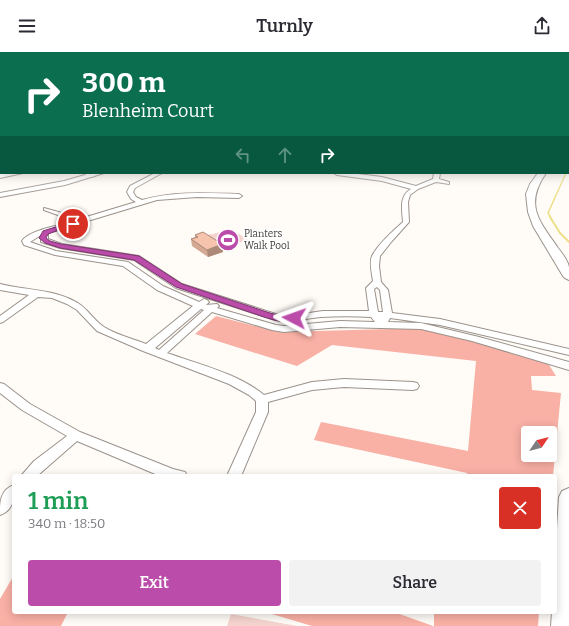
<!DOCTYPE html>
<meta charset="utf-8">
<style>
body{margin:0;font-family:Bitter,serif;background:#f2f2f3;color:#2b2b33;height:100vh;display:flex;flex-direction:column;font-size:15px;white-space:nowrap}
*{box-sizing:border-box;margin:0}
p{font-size:13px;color:#7c7c81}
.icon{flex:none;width:22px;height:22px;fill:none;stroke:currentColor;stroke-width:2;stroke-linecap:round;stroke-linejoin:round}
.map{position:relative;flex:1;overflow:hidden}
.panel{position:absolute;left:12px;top:422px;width:545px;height:140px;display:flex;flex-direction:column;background:#fff;border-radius:4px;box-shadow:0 2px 10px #0003}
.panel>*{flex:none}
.guide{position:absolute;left:0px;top:0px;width:569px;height:122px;box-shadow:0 2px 10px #0003;background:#0b6e4f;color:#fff;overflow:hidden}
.needle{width:26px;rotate:55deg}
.tools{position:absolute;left:521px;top:374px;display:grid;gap:8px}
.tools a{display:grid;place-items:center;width:36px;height:36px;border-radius:4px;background:#fff;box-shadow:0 2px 10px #0003;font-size:20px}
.pin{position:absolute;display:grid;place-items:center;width:34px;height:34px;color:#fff;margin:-17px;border:2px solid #fff;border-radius:50%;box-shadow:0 1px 4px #0007}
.me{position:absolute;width:44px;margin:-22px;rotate:274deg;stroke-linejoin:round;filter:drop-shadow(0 0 3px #0008)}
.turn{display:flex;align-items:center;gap:14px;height:84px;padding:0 16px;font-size:18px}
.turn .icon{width:52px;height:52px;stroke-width:2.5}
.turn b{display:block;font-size:28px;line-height:34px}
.lanes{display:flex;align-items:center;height:38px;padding:0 16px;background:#0003;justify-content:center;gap:20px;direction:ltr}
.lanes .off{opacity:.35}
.round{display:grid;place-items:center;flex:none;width:42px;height:42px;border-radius:4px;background:#f2f2f3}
.overview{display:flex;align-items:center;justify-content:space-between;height:68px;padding:0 16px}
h1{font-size:24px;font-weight:600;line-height:30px;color:#1e9e55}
.button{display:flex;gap:8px;margin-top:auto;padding:8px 16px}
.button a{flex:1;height:46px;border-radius:4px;background:#bb4ca9;color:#fff;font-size:16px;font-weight:600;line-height:46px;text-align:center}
.button a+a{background:#f2f2f3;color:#2b2b33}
header{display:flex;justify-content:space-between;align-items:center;height:52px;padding:0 16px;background:#fff;font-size:18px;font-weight:600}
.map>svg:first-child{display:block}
.green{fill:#f5d3ce}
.forest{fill:#f9b0a5;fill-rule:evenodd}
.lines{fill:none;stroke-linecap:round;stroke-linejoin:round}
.stream-far1{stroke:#ecdf87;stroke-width:1.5}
.stream{stroke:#ecdf87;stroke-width:2}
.minor-casing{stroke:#9b928b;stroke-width:2}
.tertiary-casing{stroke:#9b928b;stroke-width:2}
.secondary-casing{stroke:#9b928b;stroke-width:2}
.minor{fill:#fff;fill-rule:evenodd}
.tertiary{fill:#fff;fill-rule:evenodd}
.secondary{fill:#fff;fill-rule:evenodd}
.wall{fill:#d4a994}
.shaded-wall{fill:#ac8978}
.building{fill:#f6c4ac;stroke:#ac8978}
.route{fill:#bb4ca9;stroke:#7a316e}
.labels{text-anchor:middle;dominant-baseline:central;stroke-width:3.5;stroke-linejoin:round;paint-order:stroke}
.far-poi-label{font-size:10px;fill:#403c39;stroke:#fff;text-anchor:start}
</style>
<header><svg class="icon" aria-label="menu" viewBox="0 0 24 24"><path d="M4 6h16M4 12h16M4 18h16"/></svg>Turnly<svg class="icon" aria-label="share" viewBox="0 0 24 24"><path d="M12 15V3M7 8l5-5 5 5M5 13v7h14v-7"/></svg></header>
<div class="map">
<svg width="569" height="574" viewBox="0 0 569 574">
<rect width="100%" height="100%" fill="#fffbf7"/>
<path class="green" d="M230,177L249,188L223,195L226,198L222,199L206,183L213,182Z
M231,562L297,574H227Z"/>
<path class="forest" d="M216,264L279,280L427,276L546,308L556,324H531L532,338L561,341L553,424H466L467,421L314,388L321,370L468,399L476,309L332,293L297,314L195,282ZM528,381H550V403H528Z
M14,523V560H68L61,574H0V547Z
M265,560H394L433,574H312Z
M434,560H539L538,574H434Z"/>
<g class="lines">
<path class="stream-far1" d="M551,166L548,161L566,121"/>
<path class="stream" d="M550,165L560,181L569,190"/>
<g class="minor-casing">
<path id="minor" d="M568,76H569V78H568Z
M0,100H1V104H0Z
M9,121H23L0,126V122Z
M83,121H90L95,124L90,125Z
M155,121H162L135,136L133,140L136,145L142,148C173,139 207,141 239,142L242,144L239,146L197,145L157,148L48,181V187L62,192L139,204L182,232L279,263H295L323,259H369L366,236L373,229C372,222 369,211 372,204C378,192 393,179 403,170C402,157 399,144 411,137L382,129L337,123L334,121H350L382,125L416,134L433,127L434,121H440L439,127L449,130V132L436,130L418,137L410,143L408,150L409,170L392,189L380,204L379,214L381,230L388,238L392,261L440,267L569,297V303L440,273L390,266L388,270L421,271L479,285L569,310V318L472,289L421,277L340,275L284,280L272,278L212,260L167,301C198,312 239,322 264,343L312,330L344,327L413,330L417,331L419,334L417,337L413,338L344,335L312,338L268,350V360L241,424H227L256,360V349L249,343L229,332L143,299L97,279L77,258L67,252L52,246L38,245L3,270L0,271V264L29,243L0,238V232C24,238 52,237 74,249C87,255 93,268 104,275C115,282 133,287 146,292L193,254L157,238L123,214L55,203L24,193L22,189C28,179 56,174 67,171L58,163L44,158V156L62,161L73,169L136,150L131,147L127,140L130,134ZM41,183V190L60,196L134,208L176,236L275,268C290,272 306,266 321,265C337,264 354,264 371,265L375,270L340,269L284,274L276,273L217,256L219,254L217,252L206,253L209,250L207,248L204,247L199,250L163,234L128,210L56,199L30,190ZM377,235L380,238L383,260H378L374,237ZM201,257L204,258L159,298L155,296Z
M0,331L4,332L30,352L80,380L173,417L185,420L187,424H160L77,389L37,424H21L34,409L67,384L22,358L0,341Z
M14,433C14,446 14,458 0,463C0,450 0,438 14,433Z"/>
</g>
<g class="tertiary-casing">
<path id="tertiary" d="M92,121H104L65,133L0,145V141L64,129Z"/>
</g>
<g class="secondary-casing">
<path id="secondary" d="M538,121H546C524,153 539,169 558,196C562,201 568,209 569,215C569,219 569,224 569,228L565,226L563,224L533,174L528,160L526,142L530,132Z
M569,436V574H551L552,560H555V508L559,445L562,439Z"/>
</g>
<use href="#minor" class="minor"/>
<use href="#tertiary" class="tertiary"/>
<use href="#secondary" class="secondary"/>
</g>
<path class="wall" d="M195,183L223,200L208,205L192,194L191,187L195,185Z"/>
<path class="shaded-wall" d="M222,192L223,200L208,205L207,198Z"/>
<path class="building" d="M203,180L222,192L207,198L191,187L198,185L195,183Z"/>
<linearGradient id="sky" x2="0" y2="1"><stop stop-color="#a9c5c1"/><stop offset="0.46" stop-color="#fffdfb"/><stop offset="1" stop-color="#fffdfb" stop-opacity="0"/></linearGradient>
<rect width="569" height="148" fill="url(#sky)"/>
<path class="route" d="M71,170L76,172L48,182L46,186L50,189L61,192L139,204L182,232L270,261C278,264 292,261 298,266C290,273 273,268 264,265L176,235L134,208L60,196L45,191L39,186L43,179Z"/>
<defs>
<g id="stadium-disc" transform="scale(1.15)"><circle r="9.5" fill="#bb4ca9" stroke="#fff"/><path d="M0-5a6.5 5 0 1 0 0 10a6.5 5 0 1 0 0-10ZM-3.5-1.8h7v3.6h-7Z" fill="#fff"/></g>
</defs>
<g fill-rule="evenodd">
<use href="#stadium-disc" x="228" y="188"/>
</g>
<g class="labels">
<g class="far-poi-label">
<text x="244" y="182">Planters<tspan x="244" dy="12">Walk Pool</tspan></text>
</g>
</g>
</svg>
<div class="tools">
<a><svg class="needle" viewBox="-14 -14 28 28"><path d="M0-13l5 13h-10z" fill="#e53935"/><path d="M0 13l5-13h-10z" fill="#7c7c81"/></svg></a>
</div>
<div class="pin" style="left:73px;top:172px;background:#d93025"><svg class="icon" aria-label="arrive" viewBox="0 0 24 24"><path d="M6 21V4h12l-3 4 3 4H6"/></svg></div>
<svg class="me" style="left:294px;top:266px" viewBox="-20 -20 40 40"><path d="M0-17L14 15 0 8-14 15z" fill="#bb4ca9" stroke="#fff" stroke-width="4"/></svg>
<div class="guide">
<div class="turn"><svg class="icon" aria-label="right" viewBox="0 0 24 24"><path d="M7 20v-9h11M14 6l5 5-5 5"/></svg><div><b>300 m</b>Blenheim Court</div></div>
<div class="lanes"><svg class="icon off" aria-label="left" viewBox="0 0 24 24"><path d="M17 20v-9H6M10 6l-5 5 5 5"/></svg><svg class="icon off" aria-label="ahead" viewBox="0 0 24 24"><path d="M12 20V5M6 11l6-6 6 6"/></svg><svg class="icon" aria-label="right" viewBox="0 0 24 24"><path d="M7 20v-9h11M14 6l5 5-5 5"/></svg></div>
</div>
<section class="panel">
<div class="overview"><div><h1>1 min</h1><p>340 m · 18:50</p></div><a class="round" style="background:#d93025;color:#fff"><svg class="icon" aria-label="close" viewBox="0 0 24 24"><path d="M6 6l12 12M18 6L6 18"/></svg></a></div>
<div class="button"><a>Exit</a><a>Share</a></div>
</section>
</div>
